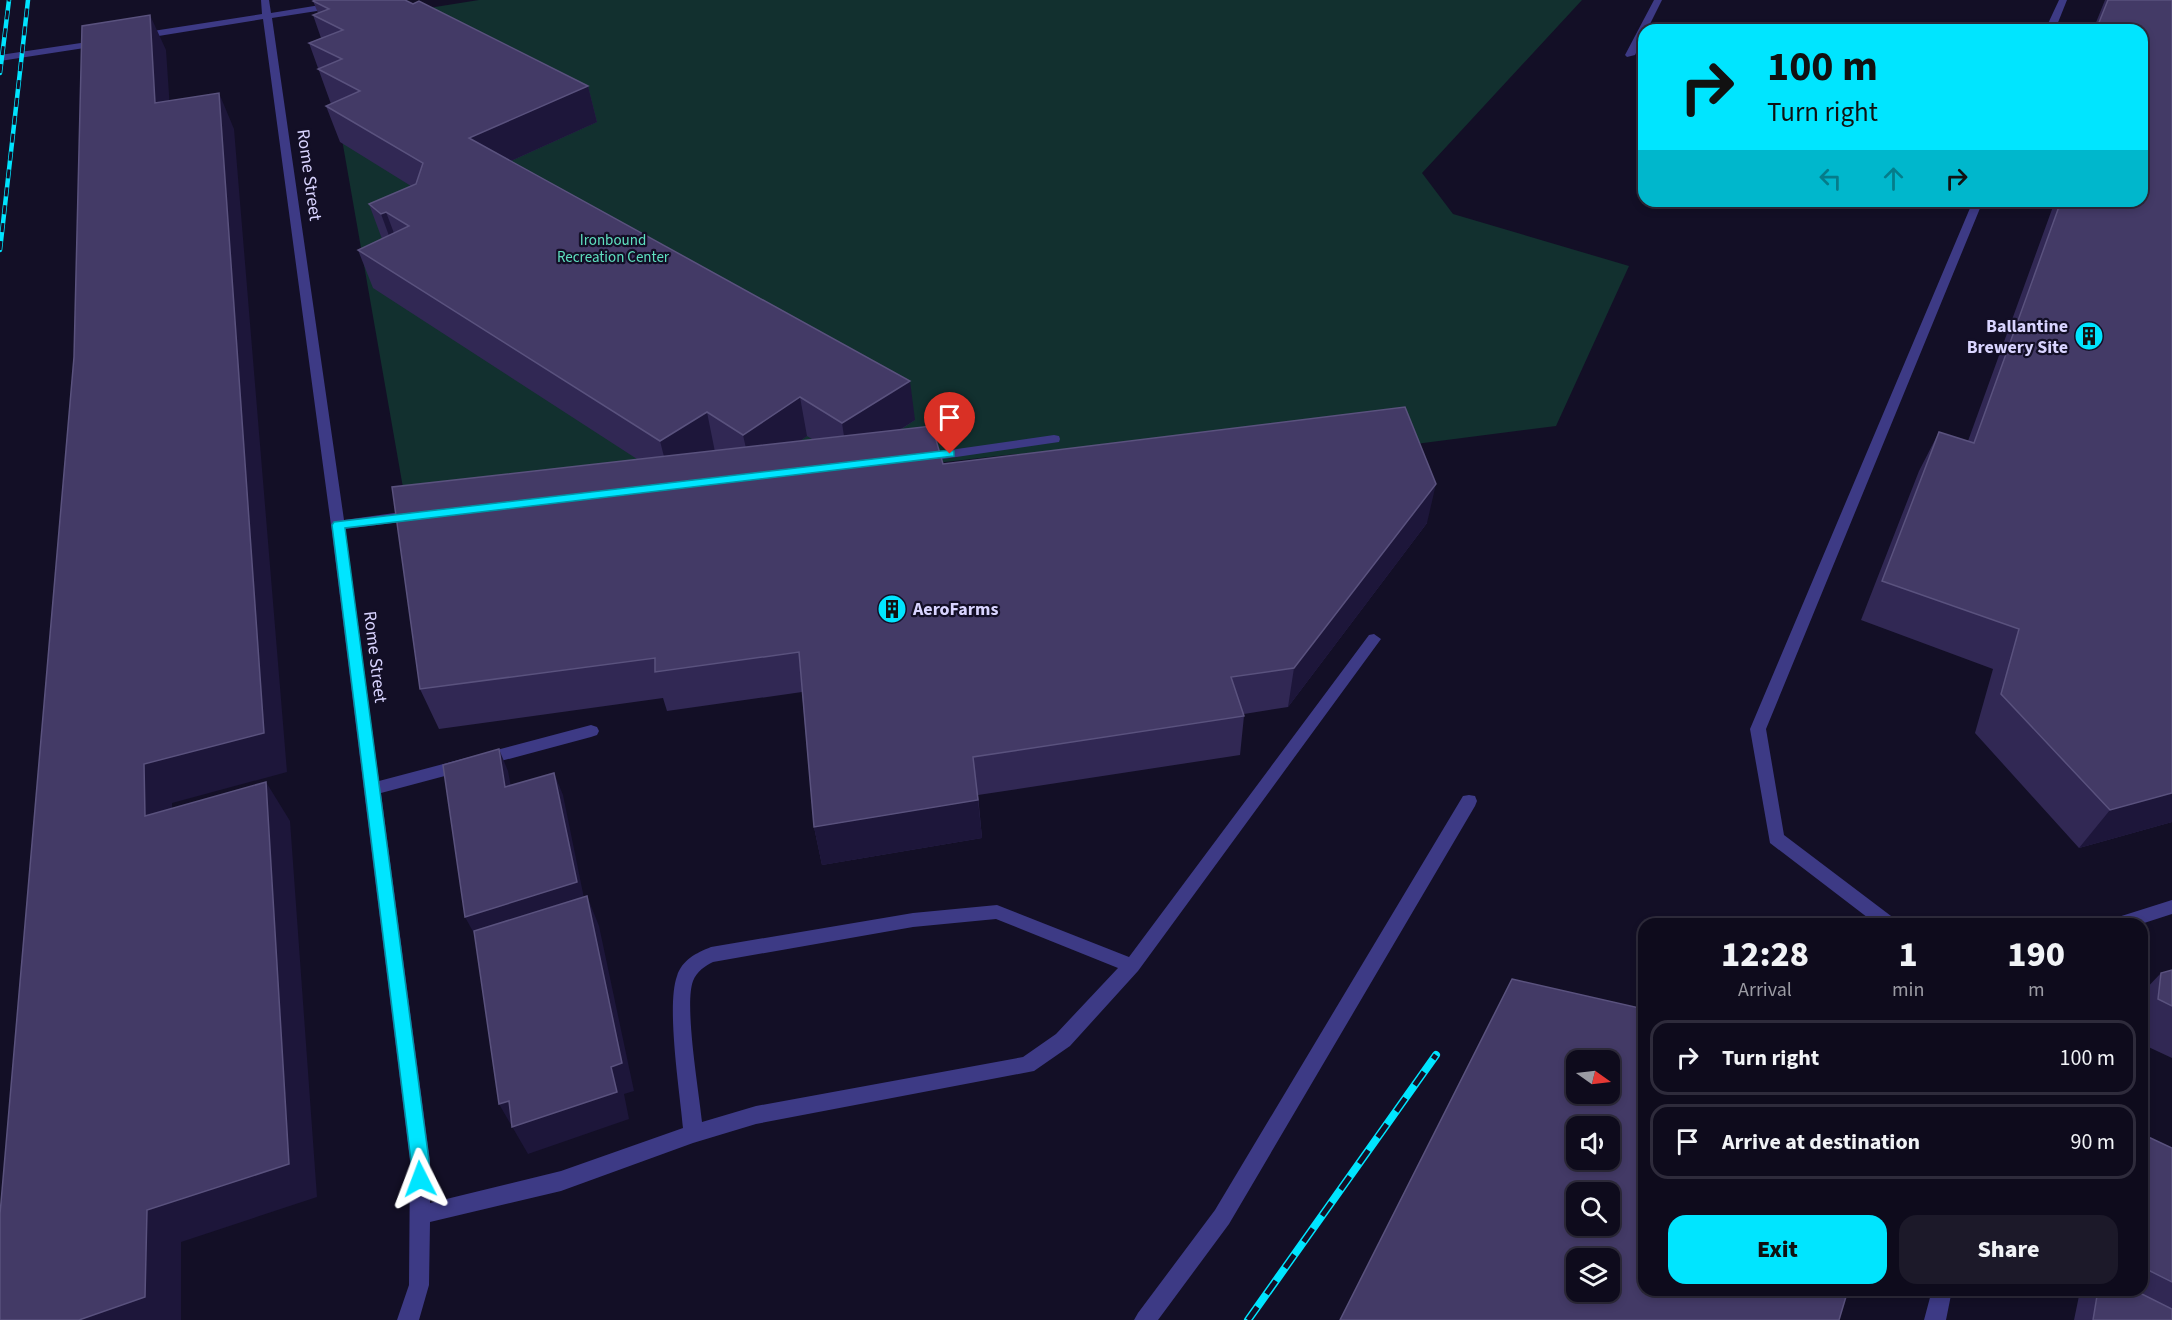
<!DOCTYPE html>
<style>
body{margin:0;font-family:"Source Sans 3",sans-serif;background:#1c1929;color:#f1f3f6;height:100vh;display:flex;flex-direction:column;font-size:22px;white-space:nowrap}
*{box-sizing:border-box;margin:0}
p{font-size:20px;color:#9b9ba3}
.icon{flex:none;width:33px;height:33px;fill:none;stroke:currentColor;stroke-width:2;stroke-linecap:round;stroke-linejoin:round}
.map{position:relative;flex:1;overflow:hidden}
.details{position:absolute;left:1638px;top:918px;width:510px;height:378px;display:flex;flex-direction:column;background:#0e0b1c;border-radius:18px;box-shadow:0 3px 9px #0003,0 0 0 2px #2e2b3b}
.details>*{flex:none}
.top-card{position:absolute;left:1638px;top:24px;width:510px;height:183px;border-radius:18px;box-shadow:0 3px 9px #0003,0 0 0 2px #2e2b3b;background:#00e5ff;color:#111;overflow:hidden}
.needle{width:39px;rotate:104deg}
.fabs{position:absolute;left:1566px;top:1050px;display:grid;gap:12px}
.fabs a{display:grid;place-items:center;width:54px;height:54px;border-radius:12px;background:#0e0b1c;box-shadow:0 3px 9px #0003,0 0 0 2px #2e2b3b;font-size:30px}
.pin{position:absolute;display:grid;place-items:center;width:51px;height:51px;color:#fff;margin:-62px -26px;border-radius:50% 50% 50% 0;rotate:-45deg;box-shadow:0 0 6px #0007}
.pin .icon{rotate:45deg}
.me{position:absolute;width:66px;margin:-33px;rotate:357deg;stroke-linejoin:round;filter:drop-shadow(0 0 4px #0008)}
.turn{display:flex;align-items:center;gap:21px;height:126px;padding:0 30px;font-size:27px}
.turn .icon{width:78px;height:78px;stroke-width:2.5}
.turn b{display:block;font-size:42px;line-height:51px}
.lanes{display:flex;align-items:center;height:57px;padding:0 30px;background:#0003;justify-content:center;gap:30px;direction:ltr}
.lanes .off{opacity:.35}
.eta{display:flex;justify-content:space-evenly;align-items:center;height:102px;text-align:center}
.eta b{font-size:36px;font-weight:800;line-height:42px}
.primary-button{display:flex;gap:12px;margin-top:auto;padding:12px 30px}
.primary-button a{flex:1;height:69px;border-radius:18px;background:#00e5ff;color:#111;font-size:24px;font-weight:800;line-height:69px;text-align:center}
.primary-button a+a{background:#1c1929;color:#f1f3f6}
ul{padding:0;list-style:none}
li{display:flex;align-items:center;gap:18px;height:75px;margin:0 12px 9px;padding:0 18px;border:3px solid #2e2b3b;border-radius:18px}
li div{flex:1}
li b{display:block;font-size:22px}
li em{font-style:normal}
.map>svg:first-child{display:block}
.green{fill:#12302f}
.lines{fill:none;stroke-linecap:round;stroke-linejoin:round}
.minor{fill:#3d3a85;fill-rule:evenodd}
.rail-far1-casing{stroke:#00e5ff;stroke-width:4.5}
.rail-casing{stroke:#00e5ff;stroke-width:8}
.rail-far1{stroke:#130f26;stroke-width:3;stroke-dasharray:9;stroke-linecap:butt}
.rail{stroke:#130f26;stroke-width:5;stroke-dasharray:16;stroke-linecap:butt}
.wall{fill:#312854;fill-rule:evenodd}
.shaded-wall{fill:#1d163a}
.building{fill:#433a66;stroke:#5a527e;stroke-width:1.5;fill-rule:evenodd}
.route{fill:#00e5ff;stroke:#0095a6;stroke-width:1.5}
.labels{text-anchor:middle;dominant-baseline:central;stroke-width:4.5;stroke-linejoin:round;paint-order:stroke}
.far-park-label{font-size:15px;fill:#5fe0c0;stroke:#130f26}
.street-label{font-size:18px;fill:#d9d4ff;stroke:#130f26}
.poi-label{font-size:18px;font-weight:bold;fill:#d9d4ff;stroke:#130f26;text-anchor:end}
</style>
<div class="map">
<svg width="2172" height="1320" viewBox="0 0 2172 1320">
<rect width="100%" height="100%" fill="#130f26"/>
<path class="green" d="M479,0H1582L1422,173L1453,214L1629,266L1556,426L1027,494L1016,454L409,522L322,25Z"/>
<g class="lines">
<path class="minor" d="M261,0H269L271,13L351,0H372L368,3L272,18L344,520L416,510L423,515L416,520L345,529L379,781L591,725L597,727L599,731L597,735L591,737L381,793L430,1161V1203L561,1171L683,1128C680,1093 666,1006 677,976C682,960 696,953 711,947L913,913L997,905L1129,957L1369,635L1374,634L1381,639L1138,971L1070,1046L1034,1071L756,1124L693,1143L561,1191L430,1222L429,1285L419,1320H397L409,1285L410,1161L331,525L263,19L140,39L135,36L140,33L262,14ZM996,919L1118,968L1056,1034L1023,1057L756,1106L702,1122C699,1091 684,1006 693,981C697,971 705,966 713,962L913,927Z
M1654,0H1662L1647,30H1644V37L1635,55L1627,57L1625,55Z
M2059,0H2067L2055,30H2045Z
M101,40L104,41V45L0,61V55Z
M1973,201H1983L1766,729L1784,835L1895,919L1898,924H1876L1770,843L1750,729Z
M1054,435L1059,436L1060,439L1059,442L922,462L915,458L922,454Z
M1469,795L1475,796L1477,801L1475,806L1229,1224L1158,1320H1134L1138,1313L1215,1210L1463,796Z
M2172,900V914L2141,924H2109L2112,919Z
M1932,1290H1952L1946,1320H1924Z"/>
<g class="rail-far1-casing">
<path id="rail-far1" d="M0,73L9,0
M0,250L28,0"/>
</g>
<g class="rail-casing">
<path id="rail" d="M1248,1320L1436,1055"/>
</g>
<use href="#rail-far1" class="rail-far1"/>
<use href="#rail" class="rail"/>
</g>
<path class="wall" d="M2105,0H2172V822L2079,848L1975,733L1993,669L1861,620L1919,471L1939,432L1968,441L2055,201H2142V30H2093Z
M313,1L588,86L597,122L511,161L915,420L900,430L943,464L1427,523L1288,707L1244,714V716L1240,755L978,795L982,838L822,865L814,827L802,692L667,711L663,698L439,729L420,689L637,459L373,288L358,250L382,239L369,204L411,186L340,142L326,106L331,104L309,43L321,38L313,15L318,13ZM807,436L812,439L800,441Z
M2172,970V1058L2142,1044V993L2161,973Z
M2142,1134L2172,1148V1320H2074L2080,1291L2081,1290H2142Z"/>
<path class="shaded-wall" d="M150,15L166,50L172,139L155,103Z
M588,86L597,122L480,175L469,138Z
M219,93L234,129L287,772L172,803L173,854L145,816L144,764Z
M386,212L400,249L395,252L381,214Z
M910,381L915,420L848,463L842,423Z
M800,397L807,436L752,475L743,435Z
M707,412L715,452L670,480L660,441Z
M1436,484L1427,523L1288,707L1294,668Z
M499,749L508,771L515,809L505,787Z
M554,773L563,795L585,903L476,937L465,917Z
M266,782L290,821L317,1197L181,1242V1320H79L147,1210Z
M2172,793V822L2079,848L2110,810Z
M978,800L982,838L822,865L814,827Z
M587,896L599,926L634,1091L624,1094L629,1119L528,1154L499,1104L611,1067Z"/>
<path class="building" d="M315,0H405L413,4L419,1L588,86L469,138L910,381L842,423L800,397L743,435L707,412L660,441L358,250L409,226L386,212L381,214L369,204L416,184L423,163L326,106L360,91L318,69L342,59L309,43L343,30L313,15L329,9L313,1Z
M2108,0H2172V793L2110,810L2001,694L2019,629L1882,581L1939,432L1974,443L2061,201H2142V30H2096Z
M150,15L155,103L219,93L264,733L144,764L145,816L266,782L289,1164L147,1210L145,1297L79,1320H0V1214L74,357L82,26Z
M1405,407L1436,484L1294,668L1231,677L1244,716L973,757L978,800L814,827L799,652L655,672V658L420,689L392,487L932,426L943,464Z
M499,749L505,787L554,773L577,882L465,917L443,765Z
M587,896L622,1063L611,1067L617,1092L512,1127L509,1101L499,1104L474,931Z
M2172,970V1006L2158,999L2161,973Z
M1512,979L1644,1009V1290H1848L1839,1320H1340ZM1576,1060H1610V1094H1576ZM1576,1126H1610V1160H1576ZM1576,1192H1610V1226H1576ZM1576,1258H1610V1292H1576Z
M2142,1134L2172,1148V1282L2142,1267Z
M2098,1290H2134L2172,1309V1320H2093Z"/>
<path class="route" d="M950,450L954,451V456L345,528L429,1161V1179L426,1185L420,1188L413,1185L411,1179V1161L332,525L334,522Z"/>
<defs>
<g id="building-disc" transform="scale(1.5)"><circle r="9.5" fill="#00e5ff" stroke="#130f26"/><path d="M-4-6H4V6H1V3H-1V6H-4ZM-2.5-4.3h1.7v1.8h-1.7ZM.8-4.3h1.7v1.8H.8ZM-2.5-1h1.7V.8h-1.7ZM.8-1h1.7V.8H.8Z" fill="#111"/></g>
</defs>
<g fill-rule="evenodd">
<use href="#building-disc" x="2089" y="336"/>
<use href="#building-disc" x="892" y="609"/>
</g>
<g class="labels">
<g class="far-park-label">
<text x="613" y="240">Ironbound<tspan x="613" dy="17">Recreation Center</tspan></text>
</g>
<g class="street-label">
<text transform="translate(309 175) rotate(82)">Rome Street</text>
<text transform="translate(375 657) rotate(83)">Rome Street</text>
</g>
<g class="poi-label">
<text x="2068" y="326">Ballantine<tspan x="2068" dy="21">Brewery Site</tspan></text>
<text x="913" y="609" text-anchor="start">AeroFarms</text>
</g>
</g>
</svg>
<div class="fabs">
<a><svg class="needle" viewBox="-14 -14 28 28"><path d="M0-13l5 13h-10z" fill="#e53935"/><path d="M0 13l5-13h-10z" fill="#9b9ba3"/></svg></a>
<a><svg class="icon" aria-label="sound" viewBox="0 0 24 24"><path d="M4 9h4l5-4v14l-5-4H4zM17 9q2 3 0 6"/></svg></a>
<a><svg class="icon" aria-label="search" viewBox="0 0 24 24"><circle cx="10" cy="10" r="6"/><path d="M15 15l6 6"/></svg></a>
<a><svg class="icon" aria-label="layers" viewBox="0 0 24 24"><path d="M12 4l9 5-9 5-9-5zM3 14l9 5 9-5"/></svg></a>
</div>
<div class="pin" style="left:950px;top:454px;background:#d93025"><svg class="icon" aria-label="arrive" viewBox="0 0 24 24"><path d="M6 21V4h12l-3 4 3 4H6"/></svg></div>
<svg class="me" style="left:420px;top:1179px" viewBox="-20 -20 40 40"><path d="M0-17L14 15 0 8-14 15z" fill="#00e5ff" stroke="#fff" stroke-width="4"/></svg>
<div class="top-card">
<div class="turn"><svg class="icon" aria-label="right" viewBox="0 0 24 24"><path d="M7 20v-9h11M14 6l5 5-5 5"/></svg><div><b>100 m</b>Turn right</div></div>
<div class="lanes"><svg class="icon off" aria-label="left" viewBox="0 0 24 24"><path d="M17 20v-9H6M10 6l-5 5 5 5"/></svg><svg class="icon off" aria-label="ahead" viewBox="0 0 24 24"><path d="M12 20V5M6 11l6-6 6 6"/></svg><svg class="icon" aria-label="right" viewBox="0 0 24 24"><path d="M7 20v-9h11M14 6l5 5-5 5"/></svg></div>
</div>
<section class="details">
<div class="eta">
<div><b>12:28</b><p>Arrival</p></div>
<div><b>1</b><p>min</p></div>
<div><b>190</b><p>m</p></div>
</div>
<ul>
<li><svg class="icon" aria-label="right" viewBox="0 0 24 24"><path d="M7 20v-9h11M14 6l5 5-5 5"/></svg><div><b>Turn right</b></div><em>100 m</em></li>
<li><svg class="icon" aria-label="arrive" viewBox="0 0 24 24"><path d="M6 21V4h12l-3 4 3 4H6"/></svg><div><b>Arrive at destination</b></div><em>90 m</em></li>
</ul>
<div class="primary-button"><a>Exit</a><a>Share</a></div>
</section>
</div>
